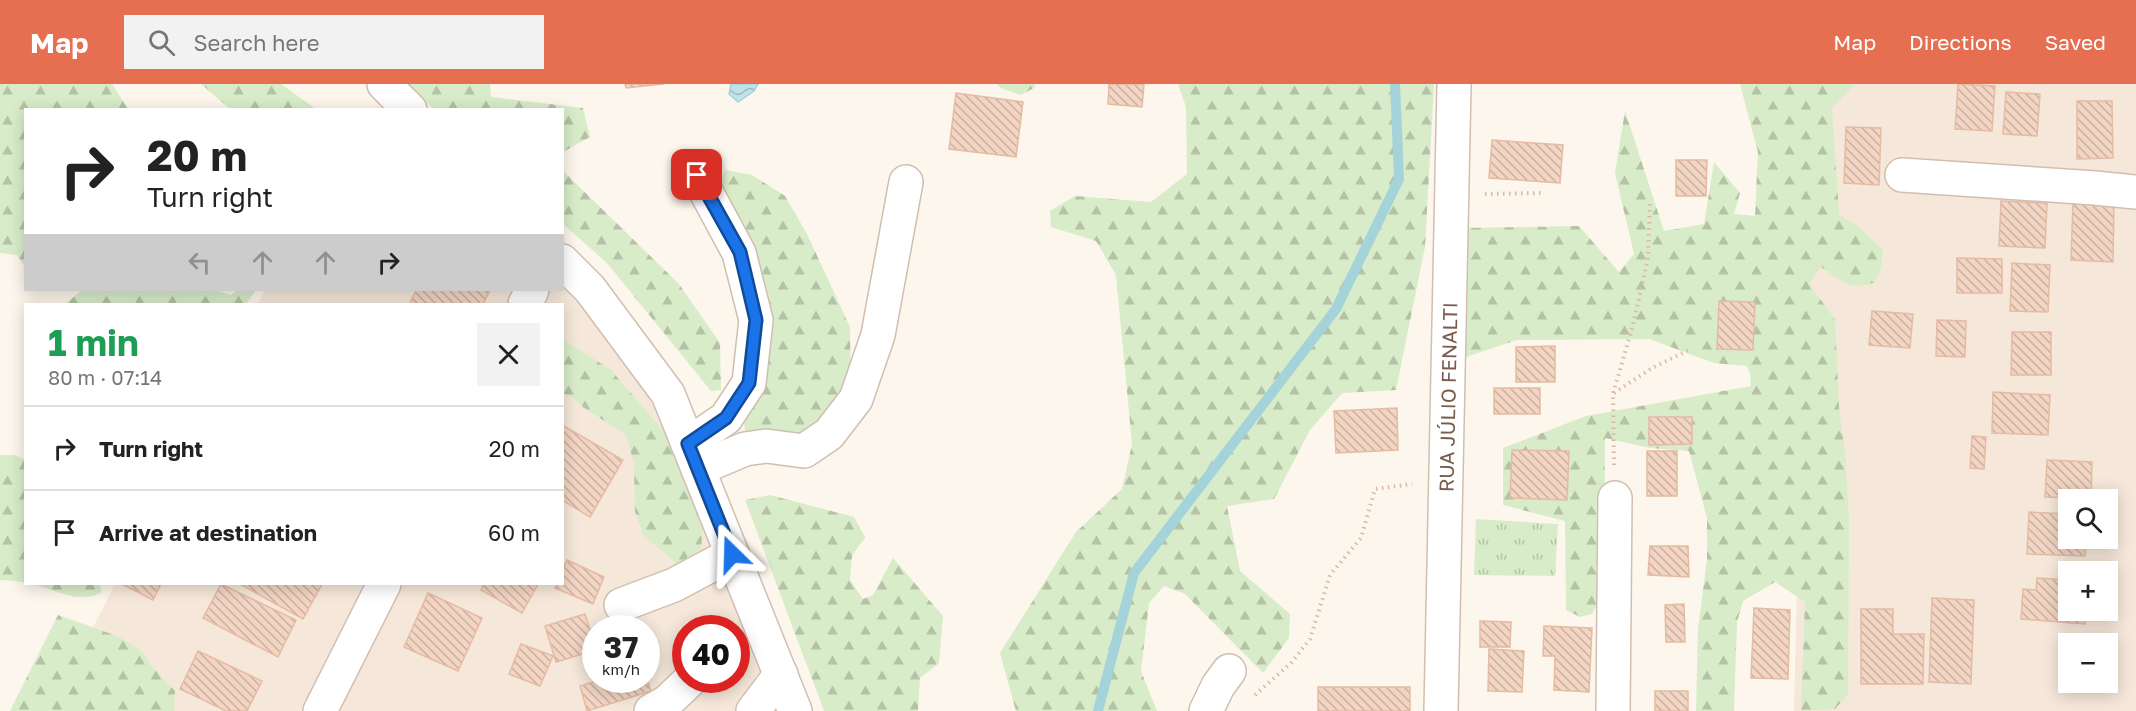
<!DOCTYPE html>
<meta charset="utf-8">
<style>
body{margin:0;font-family:"Golos Text",sans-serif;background:#f2f2f2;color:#222;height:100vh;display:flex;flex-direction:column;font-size:22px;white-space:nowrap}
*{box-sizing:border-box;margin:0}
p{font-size:20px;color:#767676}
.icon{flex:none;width:33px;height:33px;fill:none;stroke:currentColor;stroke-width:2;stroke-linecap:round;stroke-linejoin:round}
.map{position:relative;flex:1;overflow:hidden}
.sheet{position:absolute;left:24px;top:219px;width:540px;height:282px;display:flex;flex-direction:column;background:#fff;border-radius:0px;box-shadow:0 3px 15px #0003}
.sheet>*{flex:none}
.top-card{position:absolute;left:24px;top:24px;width:540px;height:183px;border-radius:0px;box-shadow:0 3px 15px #0003;background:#fff;color:#222;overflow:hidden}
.tools{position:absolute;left:2058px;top:405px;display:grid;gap:12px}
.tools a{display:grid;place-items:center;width:60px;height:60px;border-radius:0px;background:#fff;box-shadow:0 3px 15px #0003;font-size:30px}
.speed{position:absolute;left:582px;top:531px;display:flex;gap:12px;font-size:30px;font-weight:700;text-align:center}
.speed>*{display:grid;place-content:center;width:78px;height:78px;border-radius:50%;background:#fff;box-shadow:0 3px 15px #0003;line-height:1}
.speed small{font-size:15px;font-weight:400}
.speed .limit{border:9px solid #d22;background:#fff;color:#111}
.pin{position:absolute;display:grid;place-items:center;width:51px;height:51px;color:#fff;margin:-26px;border-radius:12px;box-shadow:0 3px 9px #0006}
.me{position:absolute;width:66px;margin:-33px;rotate:338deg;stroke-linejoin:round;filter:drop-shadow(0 0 4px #0008)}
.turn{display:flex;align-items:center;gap:21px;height:126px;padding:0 24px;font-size:27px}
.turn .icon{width:78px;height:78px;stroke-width:2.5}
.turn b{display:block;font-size:42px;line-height:51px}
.lanes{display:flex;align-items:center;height:57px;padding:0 24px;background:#0003;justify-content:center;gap:30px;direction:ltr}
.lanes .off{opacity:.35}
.round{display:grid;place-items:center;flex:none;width:63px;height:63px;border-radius:0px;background:#f2f2f2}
.summary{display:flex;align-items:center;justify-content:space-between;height:102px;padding:0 24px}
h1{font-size:36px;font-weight:700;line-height:45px;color:#1e9e55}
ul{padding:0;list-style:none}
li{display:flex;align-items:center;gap:18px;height:84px;padding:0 24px;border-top:2px solid #e0e0e0}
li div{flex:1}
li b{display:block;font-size:22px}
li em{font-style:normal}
header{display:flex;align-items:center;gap:36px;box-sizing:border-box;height:84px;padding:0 30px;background:#e76f51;color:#fff}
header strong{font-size:28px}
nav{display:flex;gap:33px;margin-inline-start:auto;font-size:21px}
.search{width:420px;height:54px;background:#f2f2f2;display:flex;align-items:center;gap:15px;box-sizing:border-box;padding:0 21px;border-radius:0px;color:#767676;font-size:22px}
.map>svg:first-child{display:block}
.residential{fill:#f5e8da;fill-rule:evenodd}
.grass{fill:url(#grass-tufts)}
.forest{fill:url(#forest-firs)}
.water{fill:url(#water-waves);stroke:#a5d3da;stroke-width:1.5}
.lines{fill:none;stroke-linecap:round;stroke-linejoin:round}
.stream{stroke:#a5d3da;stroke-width:10}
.building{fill:url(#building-back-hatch);stroke:#e6bba3;stroke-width:1.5}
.minor-casing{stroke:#d1beb0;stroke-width:36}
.path{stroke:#d9b8a5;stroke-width:4;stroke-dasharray:1.5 4.5;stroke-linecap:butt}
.minor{stroke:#fff;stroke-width:33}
.route-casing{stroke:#114b97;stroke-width:15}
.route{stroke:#1a73e8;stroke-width:10}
.labels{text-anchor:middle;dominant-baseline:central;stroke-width:5;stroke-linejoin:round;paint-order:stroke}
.street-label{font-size:20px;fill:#7a5c4d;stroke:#fffaf3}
</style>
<header>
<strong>Map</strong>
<div class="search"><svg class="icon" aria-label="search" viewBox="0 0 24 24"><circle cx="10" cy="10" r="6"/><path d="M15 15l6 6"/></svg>Search here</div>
<nav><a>Map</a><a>Directions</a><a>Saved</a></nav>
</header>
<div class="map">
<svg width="2136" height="627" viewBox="0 0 2136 627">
<defs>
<pattern id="grass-tufts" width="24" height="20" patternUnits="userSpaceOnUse" patternTransform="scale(1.5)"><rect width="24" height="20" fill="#d8ecc9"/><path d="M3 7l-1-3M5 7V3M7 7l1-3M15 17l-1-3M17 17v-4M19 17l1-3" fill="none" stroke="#b4c2a5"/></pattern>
<pattern id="forest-firs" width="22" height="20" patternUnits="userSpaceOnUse" patternTransform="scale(1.5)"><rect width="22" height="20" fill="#d8ecc9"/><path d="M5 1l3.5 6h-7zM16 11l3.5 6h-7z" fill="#b4c2a5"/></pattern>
<pattern id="water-waves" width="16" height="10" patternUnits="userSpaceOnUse" patternTransform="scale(1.5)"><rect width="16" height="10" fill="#bfe3e8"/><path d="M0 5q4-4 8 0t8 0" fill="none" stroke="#a0bbbe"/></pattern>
<pattern id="building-back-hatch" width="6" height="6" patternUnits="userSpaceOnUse" patternTransform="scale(1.5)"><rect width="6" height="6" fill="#f3d5c3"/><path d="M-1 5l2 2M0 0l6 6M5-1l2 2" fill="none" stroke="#cab0a1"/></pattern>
</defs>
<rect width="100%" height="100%" fill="#fdf6ec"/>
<path class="residential" d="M1809,0H2136V627H1794ZM2068,416H2108V454H2068ZM2068,488H2108V526H2068ZM2068,560H2108V598H2068Z
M563,177L668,310L795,627H51L115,500H562V220H258L265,206H562ZM596,544H646V596H596ZM686,544H736V596H686Z"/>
<path class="grass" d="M1476,435L1558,440L1555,492L1474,491Z"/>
<path class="forest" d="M0,0H112L128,25L26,26L25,183L17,171L0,169Z
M201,0H281L316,25H230Z
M406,0H490L491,13L583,24L590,53L563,68L562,26L434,25Z
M997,0H1035L1034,4L1021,11L1001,4Z
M1178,0H1434L1425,163L1396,306L1342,309L1310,346L1274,415L1227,422L1240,487L1290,530L1289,554L1263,589L1185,510L1164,502L1149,519L1141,587L1157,627H1016L1000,569L1076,448L1122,405L1132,360L1116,191L1096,157L1051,143L1050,127L1075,112L1151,118L1187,90L1186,23Z
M1740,0H1855L1832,24L1839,130L1861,145L1883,166L1881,184L1875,198C1852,208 1840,196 1821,183L1809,200L1835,235L1839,324L1845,368L1849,434L1848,610L1835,625L1801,627L1805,518L1775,498L1743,517L1737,538L1734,627H1696L1698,545L1707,475V434L1689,367L1650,364L1605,354L1604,508L1592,530L1580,533L1566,526L1565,437L1503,421V364L1586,332L1751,302L1750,290L1747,282L1714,279L1649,255L1517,256L1463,274L1459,144L1579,142L1619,188L1634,170L1615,89L1625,27L1664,147L1704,140L1714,78L1740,109L1734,130L1755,132L1758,68Z
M562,83L564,88L679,200L720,259L721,306L711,307L607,179L563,140Z
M725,86L752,91L785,112L807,150L850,243L851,313L800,359L745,347L742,321L772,251L771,235L719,105Z
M82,206H214L231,211L238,206H256L246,220H65Z
M562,255L610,285L669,353L703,443L701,465L677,480L643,451L635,428L634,380L626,351L583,323L572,313L563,309Z
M0,371H15L25,376V498L0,496Z
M770,411L854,433L865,453L852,472L850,496L863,515L873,511L893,474L943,532L939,579L920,594L918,627H824L745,416Z
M33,500H99L102,508C81,521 55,506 33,500Z
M58,531L117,552L142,567L150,580L175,607L174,627H10Z"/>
<path class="water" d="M731,0H758L754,7L738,18L729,10Z"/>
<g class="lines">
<path class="stream" d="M1098,627L1134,489L1336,225L1399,95L1395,0"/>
</g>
<path class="building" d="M625,0H664L626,4Z
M1109,0H1144L1142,23L1108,20Z
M1958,0L1995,2L1992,47L1955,45Z
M2006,8L2040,10L2037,52L2003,50Z
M956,9L1023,18L1016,73L949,65Z
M2077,17H2112L2113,74L2077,75Z
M1846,43L1881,44L1879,101L1844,99Z
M1492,56L1563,61L1560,99L1489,94Z
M1676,76H1707L1706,112H1676Z
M2001,117L2047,119L2045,164L1999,162Z
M2073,117L2114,118L2113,178L2071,176Z
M1957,174L2002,175V209H1957Z
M2012,179L2050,181L2048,228L2010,227Z
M416,206H490L483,220H413L410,219Z
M1719,217L1755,218L1753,266L1717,265Z
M1872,227L1913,230L1910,264L1869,261Z
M1937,236L1966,237L1965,273L1936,272Z
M2012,248H2051V291H2011Z
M1555,262V298H1516V263Z
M1494,304H1540V330H1494Z
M1993,308L2050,311L2048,351L1992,349Z
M1397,324L1398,366L1336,369L1334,327Z
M1649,333H1692V360L1649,361Z
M562,341L623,376L590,433L562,416Z
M1972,352L1986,353L1984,385L1970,384Z
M1512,366L1569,367L1567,416L1510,414Z
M1647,367H1677V412H1647Z
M2047,376L2092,378L2091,415L2045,413Z
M2029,428L2068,430V454H2086L2085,472L2027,470Z
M1650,462H1688L1689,493L1648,491Z
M567,476L604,493L593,520L555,504L557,500H562V487Z
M2037,494L2068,496V526H2086L2085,540L2021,535L2023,505L2036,506Z
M122,500H161L153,516Z
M221,500L296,536L278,573L203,534Z
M240,500H322L303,535Z
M484,500H538L522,529L481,506Z
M428,509L482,534L458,587L404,563Z
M1932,514L1974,516L1971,600L1929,598Z
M1684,520L1685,558H1666L1665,521Z
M1754,524L1790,526L1788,595L1751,594Z
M1861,525H1893V550H1924L1923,600H1861Z
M585,530L596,566L556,578L545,542Z
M1480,537L1511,538L1510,563H1480Z
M1544,542L1592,544L1589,608L1554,606L1555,572H1543Z
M521,560L553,572L540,602L509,590Z
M1489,565L1524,567L1522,608L1488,607Z
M198,567L262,597L247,627H226L180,605Z
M646,592L651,607L587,627L580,602L600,596H646Z
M1318,603H1410V627H1318Z
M1655,607H1688V627H1655Z"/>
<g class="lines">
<g class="minor-casing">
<g id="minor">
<path d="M384,0L410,26"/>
<path d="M1902,91L2095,104L2136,108"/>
<path d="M562,177L590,205L668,310L795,627"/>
<path d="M525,220L532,206"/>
<path d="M688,360L726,334L749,299L756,236L739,169L697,91"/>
<path d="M698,385L745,365L766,362L804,367L829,350L856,315L878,251L906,98"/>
<path d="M621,521L674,501L732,470"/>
<path d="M320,627L384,500"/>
<path d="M651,627L667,618L690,596"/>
<path d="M753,627L781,590"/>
<path d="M1206,627L1218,602L1229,587"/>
<path id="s1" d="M1441,627L1454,0"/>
<path d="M1613,627L1615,414"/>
</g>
</g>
<path class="path" d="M1485,110L1544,109
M1614,309L1652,284L1691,265
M1614,381L1613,310L1633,241L1648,174L1650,116
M1255,611L1291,579L1310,555L1330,491L1361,454L1375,405L1412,400"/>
<use href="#minor" class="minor"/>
</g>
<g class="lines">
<g class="route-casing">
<path id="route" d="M697,91L740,168L756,236L749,299L726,334L688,360L732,470"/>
</g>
<use href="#route" class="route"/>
</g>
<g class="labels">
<g class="street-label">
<text stroke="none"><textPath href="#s1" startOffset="314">RUA JÚLIO FENALTI</textPath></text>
</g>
</g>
</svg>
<div class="tools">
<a><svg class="icon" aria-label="search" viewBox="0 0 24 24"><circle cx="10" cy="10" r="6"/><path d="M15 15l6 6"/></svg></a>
<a>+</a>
<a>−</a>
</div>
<div class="speed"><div>37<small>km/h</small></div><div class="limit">40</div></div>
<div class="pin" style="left:697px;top:91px;background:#d93025"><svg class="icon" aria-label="arrive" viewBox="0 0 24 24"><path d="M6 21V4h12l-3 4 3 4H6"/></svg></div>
<svg class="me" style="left:732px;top:470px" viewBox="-20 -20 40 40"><path d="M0-17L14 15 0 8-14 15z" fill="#1a73e8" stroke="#fff" stroke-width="4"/></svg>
<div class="top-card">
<div class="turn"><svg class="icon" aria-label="right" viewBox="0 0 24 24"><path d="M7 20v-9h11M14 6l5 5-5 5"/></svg><div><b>20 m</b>Turn right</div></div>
<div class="lanes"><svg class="icon off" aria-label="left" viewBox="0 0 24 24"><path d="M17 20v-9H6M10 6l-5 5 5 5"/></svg><svg class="icon off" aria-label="ahead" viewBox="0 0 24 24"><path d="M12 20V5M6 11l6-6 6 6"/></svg><svg class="icon off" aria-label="ahead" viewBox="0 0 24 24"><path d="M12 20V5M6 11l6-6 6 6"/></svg><svg class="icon" aria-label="right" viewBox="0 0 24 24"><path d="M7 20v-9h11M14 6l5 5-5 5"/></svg></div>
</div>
<section class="sheet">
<div class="summary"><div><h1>1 min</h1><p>80 m · 07:14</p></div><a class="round"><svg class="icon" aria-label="close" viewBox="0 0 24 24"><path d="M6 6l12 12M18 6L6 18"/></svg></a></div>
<ul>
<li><svg class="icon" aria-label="right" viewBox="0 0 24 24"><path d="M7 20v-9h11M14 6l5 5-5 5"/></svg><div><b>Turn right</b></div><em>20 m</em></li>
<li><svg class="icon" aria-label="arrive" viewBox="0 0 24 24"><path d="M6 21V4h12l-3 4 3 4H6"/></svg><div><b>Arrive at destination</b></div><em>60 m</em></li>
</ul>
</section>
</div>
